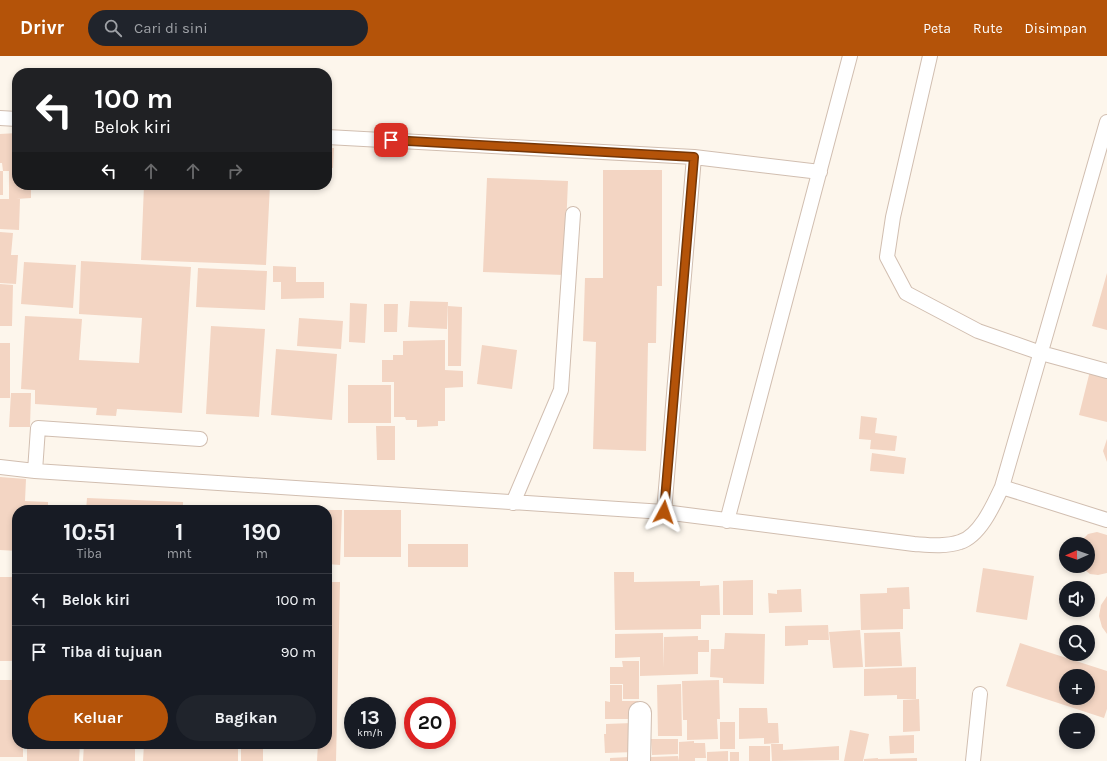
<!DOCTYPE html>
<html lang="id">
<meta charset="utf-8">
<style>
body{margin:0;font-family:Karla,sans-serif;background:#20242c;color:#f1f3f6;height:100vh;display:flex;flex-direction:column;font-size:15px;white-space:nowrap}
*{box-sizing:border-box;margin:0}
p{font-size:13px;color:#9ea1a6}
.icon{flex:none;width:22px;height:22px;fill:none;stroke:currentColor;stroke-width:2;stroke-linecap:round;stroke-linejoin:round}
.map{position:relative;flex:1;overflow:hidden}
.side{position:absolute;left:12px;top:449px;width:320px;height:244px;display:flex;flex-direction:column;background:#171b24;border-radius:16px;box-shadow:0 2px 6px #0003}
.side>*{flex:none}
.guide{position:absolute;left:12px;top:12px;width:320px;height:122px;border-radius:16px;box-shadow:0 2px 6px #0003;background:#202124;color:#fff;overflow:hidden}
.needle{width:26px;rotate:268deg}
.fabs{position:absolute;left:1059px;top:481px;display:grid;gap:8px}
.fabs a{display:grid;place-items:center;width:36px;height:36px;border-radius:50%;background:#171b24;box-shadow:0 2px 6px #0003;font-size:20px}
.speed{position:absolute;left:344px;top:641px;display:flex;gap:8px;font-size:20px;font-weight:700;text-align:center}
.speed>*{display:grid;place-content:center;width:52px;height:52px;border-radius:50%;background:#171b24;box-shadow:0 2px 6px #0003;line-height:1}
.speed small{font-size:10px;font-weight:400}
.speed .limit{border:6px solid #d22;background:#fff;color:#111}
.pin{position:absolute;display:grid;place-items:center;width:34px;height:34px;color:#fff;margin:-17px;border-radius:8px;box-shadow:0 2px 6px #0006}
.me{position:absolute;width:44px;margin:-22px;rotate:5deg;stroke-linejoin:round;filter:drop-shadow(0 0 3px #0008)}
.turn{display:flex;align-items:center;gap:14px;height:84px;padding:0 16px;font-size:18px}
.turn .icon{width:52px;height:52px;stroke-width:2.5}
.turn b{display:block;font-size:28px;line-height:34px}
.lanes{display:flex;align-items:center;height:38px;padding:0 16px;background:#0003;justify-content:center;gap:20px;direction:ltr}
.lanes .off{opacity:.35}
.eta{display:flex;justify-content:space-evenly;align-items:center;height:68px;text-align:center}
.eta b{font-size:24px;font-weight:700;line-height:28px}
.primary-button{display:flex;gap:8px;margin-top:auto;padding:8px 16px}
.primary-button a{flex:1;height:46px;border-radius:24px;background:#b45309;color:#fff;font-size:16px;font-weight:700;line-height:46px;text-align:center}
.primary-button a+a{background:#20242c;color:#f1f3f6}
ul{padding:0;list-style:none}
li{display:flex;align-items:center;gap:12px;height:52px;padding:0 16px;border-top:1px solid #363941}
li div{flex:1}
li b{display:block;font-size:15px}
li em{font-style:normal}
header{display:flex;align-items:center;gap:24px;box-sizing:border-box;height:56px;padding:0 20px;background:#b45309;color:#fff}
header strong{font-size:19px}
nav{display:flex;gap:22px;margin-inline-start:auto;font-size:14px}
.search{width:280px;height:36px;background:#20242c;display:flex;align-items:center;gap:10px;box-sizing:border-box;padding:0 14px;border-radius:22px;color:#9ea1a6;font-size:15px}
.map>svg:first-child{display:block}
.building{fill:#f3d5c3;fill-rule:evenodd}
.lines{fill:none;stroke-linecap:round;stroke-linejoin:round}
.lane-casing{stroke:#d1beb0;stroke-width:16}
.street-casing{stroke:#d1beb0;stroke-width:24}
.lane{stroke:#fff;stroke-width:14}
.street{stroke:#fff;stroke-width:22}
.route-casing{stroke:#753606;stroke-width:10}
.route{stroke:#b45309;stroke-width:7}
</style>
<header>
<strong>Drivr</strong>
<div class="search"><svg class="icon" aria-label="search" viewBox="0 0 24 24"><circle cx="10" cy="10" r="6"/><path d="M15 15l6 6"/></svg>Cari di sini</div>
<nav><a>Peta</a><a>Rute</a><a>Disimpan</a></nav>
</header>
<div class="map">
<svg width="1107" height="705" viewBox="0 0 1107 705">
<rect width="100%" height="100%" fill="#fdf6ec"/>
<path class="building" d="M17,77V129H31V142L16,143H20L19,174L0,173V143H9V115H3L2,107H0V78Z
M327,92H334L333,112L327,111Z
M603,114H662V230H657L656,287H648L646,395L593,393L596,286L583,285L585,222H603Z
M0,115H3V139H0Z
M487,122L568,125L564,219L483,216Z
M144,129H270L266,209L141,204Z
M0,176L13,177L11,199H18L16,228L0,227Z
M81,205L191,211L182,357L117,353L116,360L96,359L97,352L35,348V334L21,333L25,260L82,263L79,304L139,307L142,262L79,258Z
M24,206L76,209L73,252L21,248Z
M273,210L296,211V226H324V242L281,243V226H291H273Z
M198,212L267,215L265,254L196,251Z
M1107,217V274L1092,270Z
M0,228L13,229L12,270H0Z
M410,245L448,246L447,273L408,271Z
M350,247L367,248L365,287L349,286Z
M384,248H398L397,276H384Z
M448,250L462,251L461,310H448Z
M299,262L343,265L341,293L297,290Z
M211,270L265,273L259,361L206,358Z
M445,284V314L463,315V331L445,332V365H438V370L417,371V364H406L405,361H394V326H382V304H393V299H403V285Z
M0,287H10V342H0Z
M482,289L517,294L512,333L477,328Z
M276,293L337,298L332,364L271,359Z
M1090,315L1107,319V366L1079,359Z
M348,329H391V367H348Z
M11,337H31L30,371H9Z
M861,360L877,362L875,377L897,380L895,395L870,393L871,384L859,383Z
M376,370H395V404H377Z
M1107,383V406L1103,395Z
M872,397L906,402L904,418L870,415Z
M0,421L26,423L25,445L48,446V449L62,450V454H17V495L0,494Z
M87,442L183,446V454H86Z
M327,454H342L340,509L327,508Z
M344,454H401V501H344Z
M1097,476L1107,479V517L1098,519L1090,518L1080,510H1088V488H1078L1088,478Z
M408,488H468V511H408Z
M983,512L1034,520L1027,564L976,556Z
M614,516H634V526L700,525V530L719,529L720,559H701V573L615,574Z
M0,521H17V605H0Z
M753,524V559H723V525Z
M327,526H340L336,705H317L318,688H327Z
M909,531L910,553H903V573L861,574L860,538L887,537V532Z
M801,533L802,556L769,557L768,537L777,538V534Z
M1107,540V578L1102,571L1099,560L1101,549Z
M828,569L829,584H808V589L785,590V570Z
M860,574L863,611L833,612L829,576Z
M900,576L902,610L865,611L864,577Z
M663,577L664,612V581L698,580V584H709V596H698V618L640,620V601L615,602V578Z
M725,577L765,578L764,628L723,627V622L710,621L711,593H724Z
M1020,587L1107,615V653L1104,662L1006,630ZM1066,620H1088V642H1066Z
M622,605H639V643H623V628H610V611H623Z
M916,611V643H897V639L864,640V613Z
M0,624H17V688H23V701H0Z
M719,624L720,663H717L718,683L687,684V664H683L682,625Z
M681,628L682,680H658L657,629Z
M610,629H622V645H638V652L632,663H605V645L610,646Z
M919,643L920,675L903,676V644Z
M739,652H767L768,667H778L779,687L764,688V682L739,683Z
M720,666H735V693H720Z
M632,667L635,696L605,697L604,678H606V668Z
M850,674L869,678L863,705H844Z
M914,679V697L890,698L889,680Z
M651,683H678V698L652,699Z
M694,685V687H705L706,702H695V705H679V686Z
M27,688H80L79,705H27Z
M84,688H135V705H83Z
M144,688H238V705H143Z
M241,688H263V705H241Z
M771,688H783V694L839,690V704L772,705Z
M749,690H770V705H749Z
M728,695V705H707V696Z
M730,696H739V705H730Z
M678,700L679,705H651V701Z
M629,701V705H610V702Z
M878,702V703L917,702V705H864V703Z"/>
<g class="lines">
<g class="lane-casing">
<path id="lane" d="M930,0L893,161L887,201L906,237L978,275L1041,297L1107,315
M0,62L17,63
M327,81L694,101
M0,411L35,415L664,456L914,488C929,489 945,491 960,486C980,480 994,448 1002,431L1107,66
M35,415L38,372L200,383
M1002,431L1107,464
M513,447L561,334L573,158
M664,456L694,101L820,116
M727,465L850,0
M973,705L980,638"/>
</g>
<g class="street-casing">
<path id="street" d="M639,705L640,657"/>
</g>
<use href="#lane" class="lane"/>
<use href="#street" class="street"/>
</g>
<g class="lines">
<g class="route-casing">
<path id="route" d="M391,84L694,101L664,456"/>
</g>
<use href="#route" class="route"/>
</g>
</svg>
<div class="fabs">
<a><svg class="needle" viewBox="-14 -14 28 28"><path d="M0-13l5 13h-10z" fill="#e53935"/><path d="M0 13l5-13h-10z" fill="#9ea1a6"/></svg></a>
<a><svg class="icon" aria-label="sound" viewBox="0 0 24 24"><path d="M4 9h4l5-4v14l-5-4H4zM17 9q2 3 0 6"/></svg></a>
<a><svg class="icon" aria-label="search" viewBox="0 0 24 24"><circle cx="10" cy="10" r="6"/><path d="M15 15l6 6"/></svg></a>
<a>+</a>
<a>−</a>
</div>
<div class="speed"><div>13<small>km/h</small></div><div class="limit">20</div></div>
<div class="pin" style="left:391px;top:84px;background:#d93025"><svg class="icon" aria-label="arrive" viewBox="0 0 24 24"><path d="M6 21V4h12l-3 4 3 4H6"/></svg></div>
<svg class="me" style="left:664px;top:456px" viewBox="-20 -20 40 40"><path d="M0-17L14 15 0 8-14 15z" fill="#b45309" stroke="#fff" stroke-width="4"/></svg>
<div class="guide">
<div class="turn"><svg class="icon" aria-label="left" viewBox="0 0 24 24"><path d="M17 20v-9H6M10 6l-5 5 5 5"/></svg><div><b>100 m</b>Belok kiri</div></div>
<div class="lanes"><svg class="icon" aria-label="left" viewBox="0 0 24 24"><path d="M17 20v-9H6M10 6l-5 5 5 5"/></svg><svg class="icon off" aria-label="ahead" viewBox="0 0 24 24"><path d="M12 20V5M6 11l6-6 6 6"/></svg><svg class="icon off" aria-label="ahead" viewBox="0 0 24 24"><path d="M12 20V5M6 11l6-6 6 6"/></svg><svg class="icon off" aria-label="right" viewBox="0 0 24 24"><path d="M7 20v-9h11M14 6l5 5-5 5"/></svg></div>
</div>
<section class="side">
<div class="eta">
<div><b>10:51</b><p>Tiba</p></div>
<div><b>1</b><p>mnt</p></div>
<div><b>190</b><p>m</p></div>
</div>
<ul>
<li><svg class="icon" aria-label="left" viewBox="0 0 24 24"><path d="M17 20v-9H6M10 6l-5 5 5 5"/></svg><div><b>Belok kiri</b></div><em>100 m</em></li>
<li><svg class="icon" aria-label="arrive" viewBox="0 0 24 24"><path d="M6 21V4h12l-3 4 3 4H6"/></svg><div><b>Tiba di tujuan</b></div><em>90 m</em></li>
</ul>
<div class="primary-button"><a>Keluar</a><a>Bagikan</a></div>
</section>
</div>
